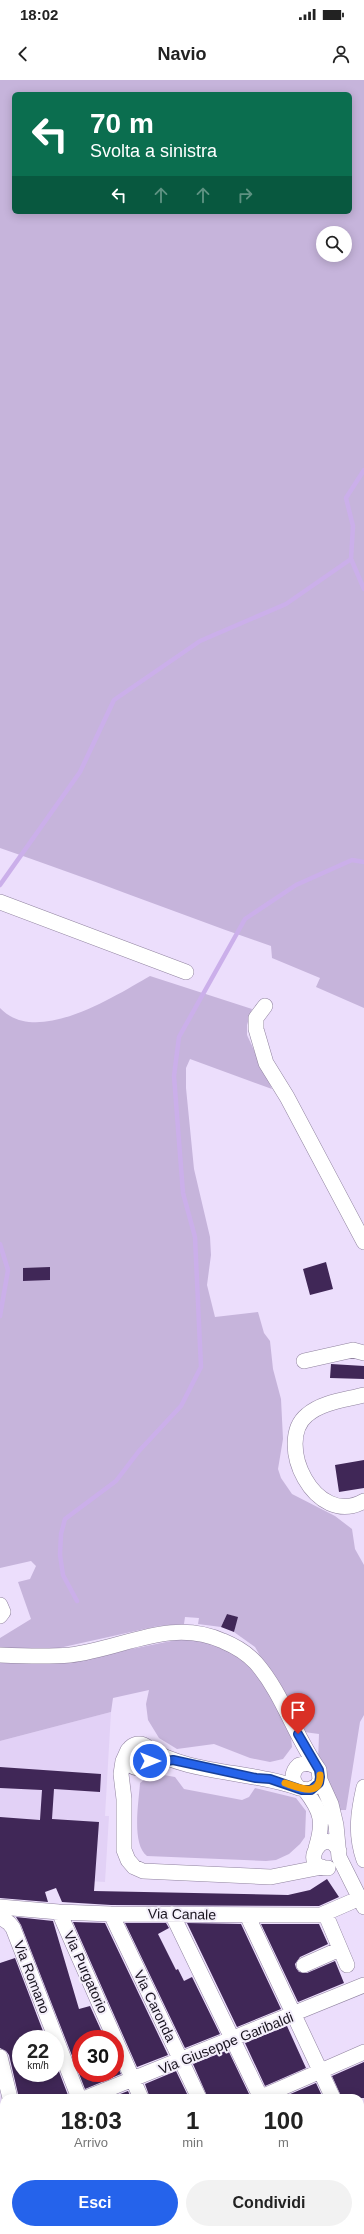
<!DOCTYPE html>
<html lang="it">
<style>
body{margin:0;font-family:Helvetica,sans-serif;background:#f2f2f2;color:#222;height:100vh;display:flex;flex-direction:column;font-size:15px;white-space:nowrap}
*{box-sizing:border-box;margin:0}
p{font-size:13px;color:#767676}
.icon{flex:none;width:22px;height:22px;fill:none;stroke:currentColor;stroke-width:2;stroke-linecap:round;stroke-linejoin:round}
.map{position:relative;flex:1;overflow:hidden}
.sheet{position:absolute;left:0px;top:2014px;width:364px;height:140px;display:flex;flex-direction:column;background:#fff;border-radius:12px 12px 0 0;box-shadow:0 2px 10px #0003}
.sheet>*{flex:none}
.top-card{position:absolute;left:12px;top:12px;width:340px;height:122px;border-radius:6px;box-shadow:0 2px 10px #0003;background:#0b6e4f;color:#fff;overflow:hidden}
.tools{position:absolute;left:316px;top:146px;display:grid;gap:8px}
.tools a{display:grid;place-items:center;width:36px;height:36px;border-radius:50%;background:#fff;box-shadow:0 2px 10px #0003;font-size:20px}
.speed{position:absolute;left:12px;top:1950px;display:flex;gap:8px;font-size:20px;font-weight:700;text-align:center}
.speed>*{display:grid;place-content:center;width:52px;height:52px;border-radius:50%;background:#fff;box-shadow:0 2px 10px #0003;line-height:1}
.speed small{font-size:10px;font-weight:400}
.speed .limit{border:6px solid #d22;background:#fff;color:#111}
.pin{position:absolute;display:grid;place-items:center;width:34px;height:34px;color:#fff;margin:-41px -17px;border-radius:50% 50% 50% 0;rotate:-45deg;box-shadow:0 0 4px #0007}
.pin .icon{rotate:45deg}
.me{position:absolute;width:44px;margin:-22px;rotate:90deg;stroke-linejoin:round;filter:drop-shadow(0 0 3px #0008)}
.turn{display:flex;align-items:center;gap:14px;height:84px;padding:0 12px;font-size:18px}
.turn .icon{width:52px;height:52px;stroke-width:2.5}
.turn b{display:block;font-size:28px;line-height:34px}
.lanes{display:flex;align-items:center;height:38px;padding:0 12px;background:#0003;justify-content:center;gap:20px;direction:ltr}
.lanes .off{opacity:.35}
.eta{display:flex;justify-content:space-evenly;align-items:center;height:68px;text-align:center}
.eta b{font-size:24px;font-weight:700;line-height:28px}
.cta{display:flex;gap:8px;margin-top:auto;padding:8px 12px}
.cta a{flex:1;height:46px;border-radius:24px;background:#2563eb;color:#fff;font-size:16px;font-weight:700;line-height:46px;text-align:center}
.cta a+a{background:#f2f2f2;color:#222}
.status{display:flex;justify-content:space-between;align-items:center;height:28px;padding:0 20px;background:#fff;direction:ltr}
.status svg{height:11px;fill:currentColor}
header{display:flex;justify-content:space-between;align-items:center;height:52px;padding:0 12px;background:#fff;font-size:18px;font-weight:700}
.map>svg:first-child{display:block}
.built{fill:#e2d1f6}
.green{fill:#c6b4db;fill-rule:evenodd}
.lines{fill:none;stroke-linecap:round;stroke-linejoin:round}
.stream{stroke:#cbafea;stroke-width:4.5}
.building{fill:#402757}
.minor-casing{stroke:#90839f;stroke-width:16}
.minor{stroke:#fff;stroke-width:15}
.route-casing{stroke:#184099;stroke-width:10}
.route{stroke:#2563eb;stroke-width:7}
.slow{stroke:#f59e0b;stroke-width:7}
.labels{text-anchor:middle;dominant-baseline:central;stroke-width:4;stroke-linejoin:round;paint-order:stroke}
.street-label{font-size:14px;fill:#18131e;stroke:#f4effb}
</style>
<div class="status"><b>18:02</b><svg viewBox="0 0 49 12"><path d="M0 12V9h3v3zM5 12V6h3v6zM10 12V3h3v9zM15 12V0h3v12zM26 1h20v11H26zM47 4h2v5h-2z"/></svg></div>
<header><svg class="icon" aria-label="back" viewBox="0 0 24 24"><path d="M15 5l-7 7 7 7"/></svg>Navio<svg class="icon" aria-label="person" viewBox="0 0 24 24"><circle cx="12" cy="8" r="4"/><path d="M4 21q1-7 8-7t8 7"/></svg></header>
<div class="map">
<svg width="364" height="2154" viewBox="0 0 364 2154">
<rect width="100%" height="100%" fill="#ecdefc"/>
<path class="built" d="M111,1632L105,1736H109L105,1802L0,1796V1661Z"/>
<path class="green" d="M0,0H364V928L316,907L320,898L272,878L271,866C181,835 91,799 0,768ZM14,14H350V132H14ZM323,153H345V175H323Z
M150,896L252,929L247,945V955L272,1009L190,979L186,988V1008L194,1089L210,1157L211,1175L207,1205L215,1237L258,1232L264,1253L270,1261L273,1289L281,1319L283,1359L278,1389L281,1398L292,1414L335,1436L352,1449L355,1469L364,1485V1635L360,1642L346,1730H340L318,1682L319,1654L304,1652L255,1567L234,1552L237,1537L227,1534L221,1547L198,1544L199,1538L185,1537L184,1544L158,1546L50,1570H0V1558L31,1539L18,1502L30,1499L36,1486L31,1481L0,1488V928C36,967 115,916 150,896Z
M181,1559L215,1563L249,1584L265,1605L282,1635L291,1657L292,1667L283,1679L270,1682L250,1678L214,1664L177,1669L159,1658L148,1640L146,1624L149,1610L113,1618L111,1632L0,1661V1582L72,1581Z
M153,1693L175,1697L184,1709L242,1720L249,1717L255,1708L296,1718L306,1731L305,1757L300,1764L289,1774L276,1780L266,1781L147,1776C131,1764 139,1721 140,1703Z"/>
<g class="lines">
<path class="stream" d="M364,390L346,418L353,446L351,479L364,509
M0,805L80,692L114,620L200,561L286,524L351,479
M0,1164L8,1190L0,1236
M77,1521L63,1495L60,1475L61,1454L65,1439L116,1401L139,1371L181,1326L201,1287L195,1157L183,1113L174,996L179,957L245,839L296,805L352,780L364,782"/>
</g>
<path class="building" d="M326,1182L333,1209L310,1215L303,1189Z
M50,1187V1200L23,1201V1188Z
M331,1284L364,1286V1299L330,1298Z
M364,1380V1408L339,1412L335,1385Z
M227,1534L238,1537L234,1552L221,1547Z
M0,1687L101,1694L100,1712L54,1709L52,1739L99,1742L94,1811L288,1815L310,1810L327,1799L339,1817L319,1826L111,1825L62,1822L56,1808L45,1812L48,1822L0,1818V1737L40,1740L42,1710L0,1708Z
M16,1837L53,1841L79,1929L90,1926L105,1959H81V1993H115V1981L121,1994L85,2009L21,1845Z
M73,1842L105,1843L168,1975L137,1987Z
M125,1843H166L169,1848L158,1854L176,1890L178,1889L184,1901L192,1897L220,1954L185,1968Z
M187,1843L241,1844L281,1929L237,1947Z
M261,1844H319L328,1864L300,1877L295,1884L296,1888L299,1892L307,1893L335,1881L344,1903L298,1922Z
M15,1878L46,1959H21V1993H55V1981L69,2018H19L9,1975L6,1971L0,1968V1883Z
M287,1946L306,1988L265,2006L245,1963Z
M228,1970L250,2016V2018H208L193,1984Z
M364,1982V2018H342L332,1996Z
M176,1991L189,2018H150L145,2004Z
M316,2003L323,2018H281Z
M128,2011L131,2018H110Z"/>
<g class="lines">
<g class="minor-casing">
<path id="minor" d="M0,822L186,892
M265,926L256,938V949L266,983L287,1017L364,1162
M304,1281L353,1270L364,1273
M364,1315C345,1320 322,1322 307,1335C274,1362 315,1449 364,1421
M0,1525L3,1532L0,1536
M0,1575C23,1576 47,1577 70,1575C123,1569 170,1537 223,1561C235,1566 247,1573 256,1583C283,1614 295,1657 319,1690L320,1700L331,1724L336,1745L339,1777L364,1827
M127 1676a12 12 0 1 1 24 0a12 12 0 1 1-24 0Z
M148,1668C187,1694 254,1691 299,1708
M128,1670L123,1681L121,1694L124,1719V1770L128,1780L134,1787L143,1791L271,1797L322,1787
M317,1687L308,1683L299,1685C291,1692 291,1701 299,1708L308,1710L317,1706L320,1700
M364,1707C358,1733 355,1754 364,1780
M305,1710C322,1732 324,1742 316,1768
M328,1788C297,1789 324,1742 339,1771
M0,1827L59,1832L111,1834L321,1835L360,1818
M59,1832L141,2018
M325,1833L347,1885
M111,1834L199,2018
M172,1834L261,2018
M247,1835L333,2018
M0,1837L9,1843L13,1848L79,2018
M304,1885L340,1869
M0,1977L10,2018
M86,2018L364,1905
M259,2018L364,1972
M0,2048L4,2047
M360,2076L364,2085
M0,2129L4,2128
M134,2150L136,2154
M198,2150L200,2154
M266,2150L268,2154
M324,2150L326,2154
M221,2154L231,2150"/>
</g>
<use href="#minor" class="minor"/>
</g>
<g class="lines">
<g class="route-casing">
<path id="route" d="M150,1681L148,1684L173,1680L256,1698L270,1699L302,1710H311L319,1703L320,1697L319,1690L298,1654"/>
</g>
<use href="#route" class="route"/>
<path class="slow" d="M285,1703C297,1707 321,1718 320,1695"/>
</g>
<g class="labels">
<g class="street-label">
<text transform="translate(182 1834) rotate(1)">Via Canale</text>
<text transform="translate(86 1892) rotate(66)">Via Purgatorio</text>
<text transform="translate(32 1897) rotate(69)">Via Romano</text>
<text transform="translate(155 1926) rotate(64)">Via Caronda</text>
<text transform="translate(226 1963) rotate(-22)">Via Giuseppe Garibaldi</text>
</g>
</g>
</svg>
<div class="tools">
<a><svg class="icon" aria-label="search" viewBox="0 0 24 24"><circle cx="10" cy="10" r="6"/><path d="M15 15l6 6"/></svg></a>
</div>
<div class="speed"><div>22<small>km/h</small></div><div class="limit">30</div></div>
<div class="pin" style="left:298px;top:1654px;background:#d93025"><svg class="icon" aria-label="arrive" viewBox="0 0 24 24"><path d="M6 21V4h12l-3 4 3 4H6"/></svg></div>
<svg class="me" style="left:150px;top:1681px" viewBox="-20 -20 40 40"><circle r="17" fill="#2563eb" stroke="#fff" stroke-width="3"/><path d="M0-11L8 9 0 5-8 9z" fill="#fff"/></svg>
<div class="top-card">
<div class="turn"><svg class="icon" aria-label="left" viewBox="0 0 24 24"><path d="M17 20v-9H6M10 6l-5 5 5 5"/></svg><div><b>70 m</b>Svolta a sinistra</div></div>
<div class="lanes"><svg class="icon" aria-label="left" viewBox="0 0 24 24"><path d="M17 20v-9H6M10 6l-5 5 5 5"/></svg><svg class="icon off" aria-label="ahead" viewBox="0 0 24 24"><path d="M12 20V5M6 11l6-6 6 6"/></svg><svg class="icon off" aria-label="ahead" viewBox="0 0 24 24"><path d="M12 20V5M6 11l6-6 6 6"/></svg><svg class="icon off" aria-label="right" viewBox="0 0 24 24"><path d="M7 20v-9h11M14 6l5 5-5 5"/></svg></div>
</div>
<section class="sheet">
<div class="eta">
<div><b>18:03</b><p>Arrivo</p></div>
<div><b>1</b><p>min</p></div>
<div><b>100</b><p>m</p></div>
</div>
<div class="cta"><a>Esci</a><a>Condividi</a></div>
</section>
</div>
